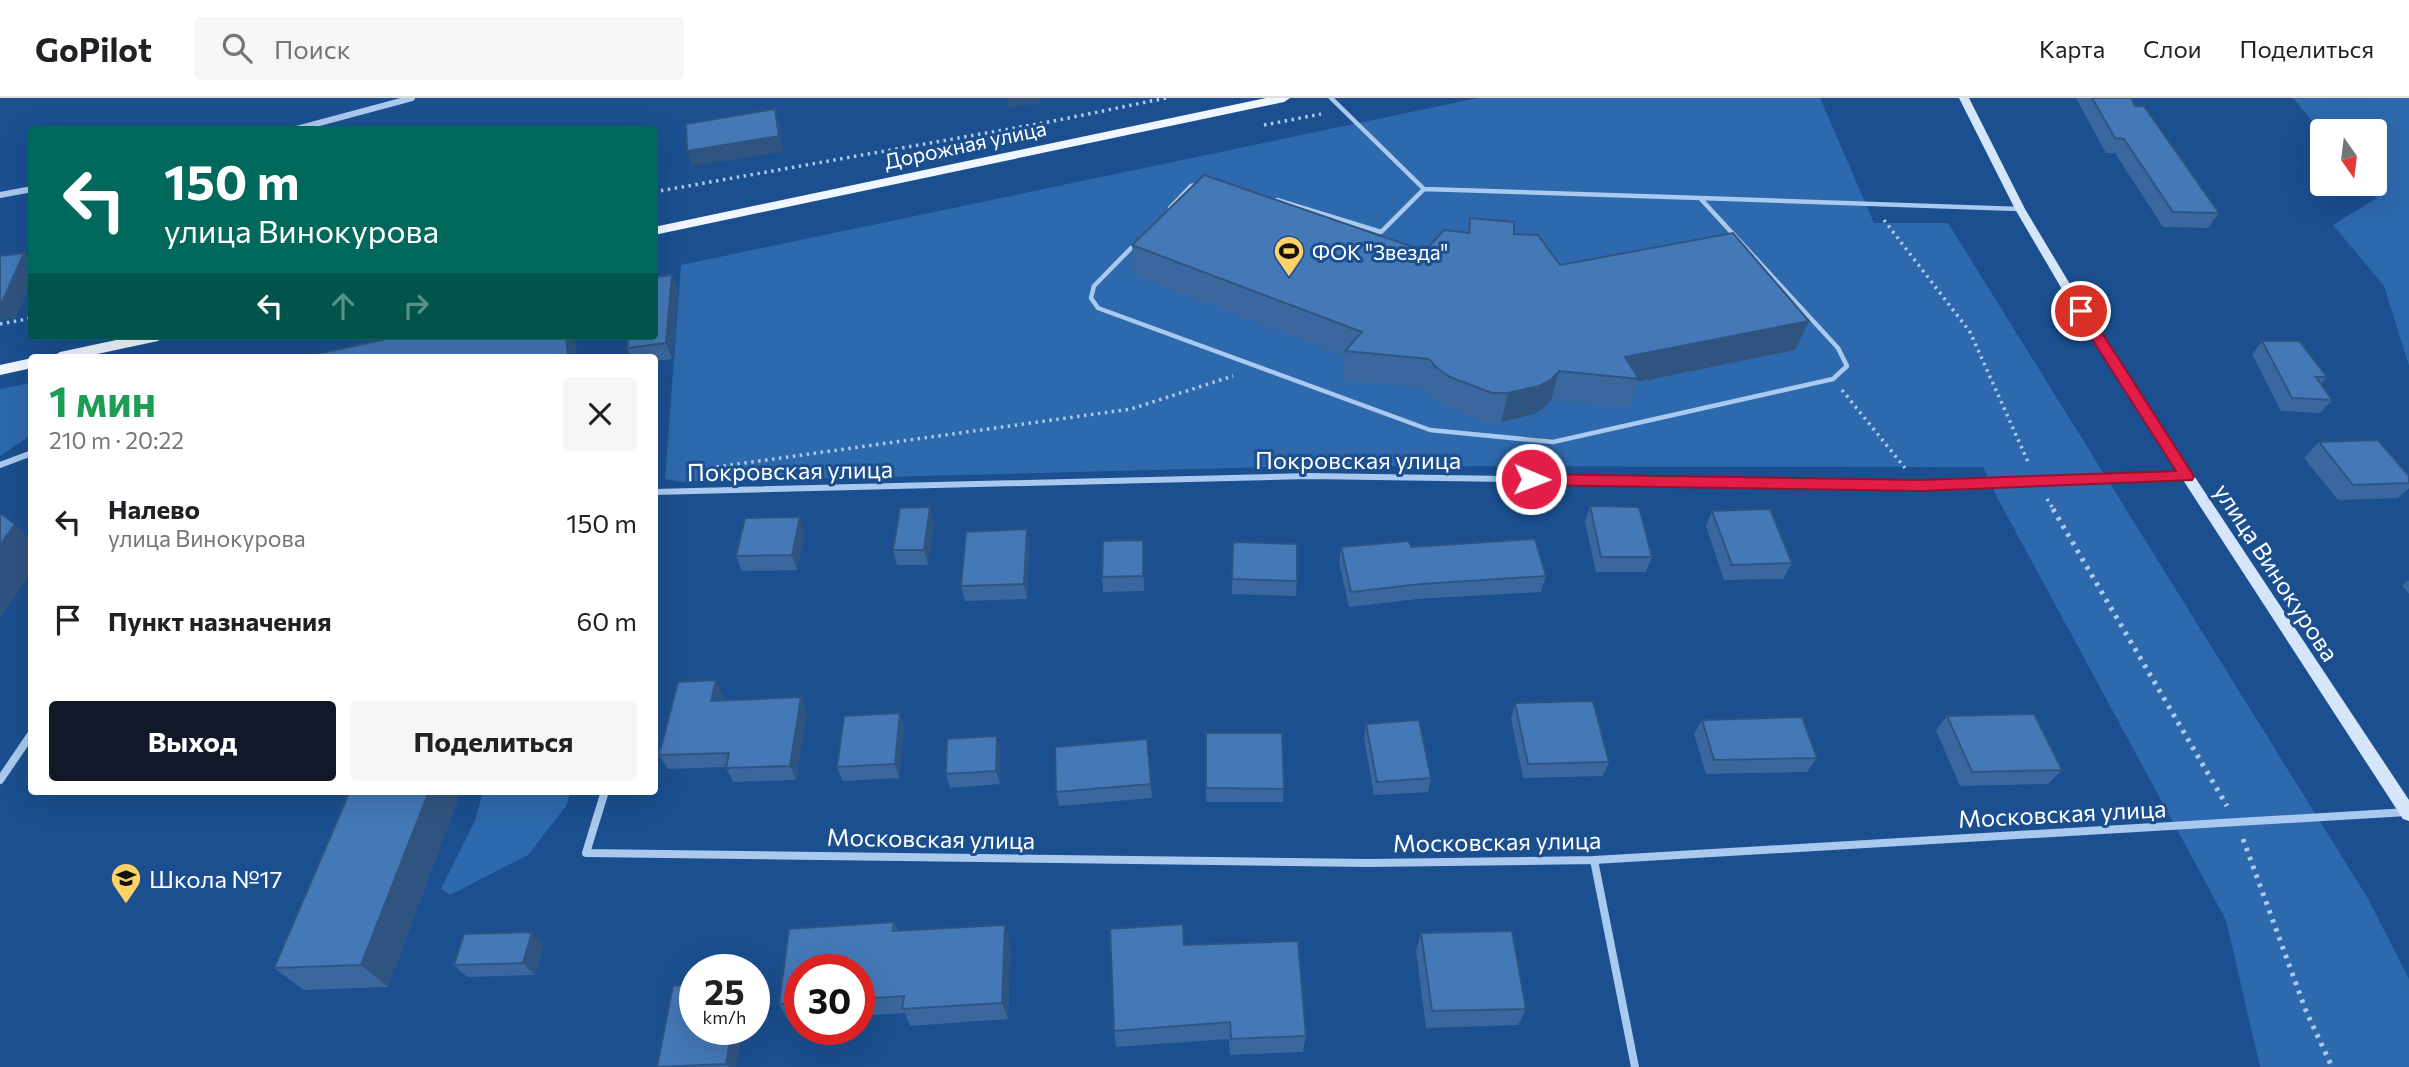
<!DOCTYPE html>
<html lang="ru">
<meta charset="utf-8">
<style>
body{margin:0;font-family:Commissioner,sans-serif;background:#f6f6f6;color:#202124;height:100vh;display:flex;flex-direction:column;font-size:26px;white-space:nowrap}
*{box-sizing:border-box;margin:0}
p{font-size:23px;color:#757577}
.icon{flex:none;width:38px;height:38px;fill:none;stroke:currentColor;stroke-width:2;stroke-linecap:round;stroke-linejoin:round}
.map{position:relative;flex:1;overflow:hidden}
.side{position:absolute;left:28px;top:256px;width:630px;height:441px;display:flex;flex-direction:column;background:#fff;border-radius:7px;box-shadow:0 7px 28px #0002}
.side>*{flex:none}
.banner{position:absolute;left:28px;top:28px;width:630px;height:214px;border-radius:7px;box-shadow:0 7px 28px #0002;background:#00695c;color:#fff;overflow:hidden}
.needle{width:46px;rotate:166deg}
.controls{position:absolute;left:2310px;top:21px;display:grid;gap:14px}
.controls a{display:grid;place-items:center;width:77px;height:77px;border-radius:7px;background:#fff;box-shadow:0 7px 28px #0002;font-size:35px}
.speed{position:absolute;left:679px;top:856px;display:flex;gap:14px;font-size:35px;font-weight:700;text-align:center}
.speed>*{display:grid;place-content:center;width:91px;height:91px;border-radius:50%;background:#fff;box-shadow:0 7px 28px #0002;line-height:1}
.speed small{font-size:18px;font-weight:400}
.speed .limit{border:10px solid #d22;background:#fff;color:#111}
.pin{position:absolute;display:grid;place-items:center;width:60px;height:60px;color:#fff;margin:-30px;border:4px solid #fff;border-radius:50%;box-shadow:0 2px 7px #0007}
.me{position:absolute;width:77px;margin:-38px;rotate:91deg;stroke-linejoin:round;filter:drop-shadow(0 0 5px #0008)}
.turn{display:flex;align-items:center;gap:24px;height:147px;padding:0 21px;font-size:32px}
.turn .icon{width:91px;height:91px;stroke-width:2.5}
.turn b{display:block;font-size:49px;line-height:60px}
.lanes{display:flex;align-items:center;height:66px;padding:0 21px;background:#0003;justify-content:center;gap:35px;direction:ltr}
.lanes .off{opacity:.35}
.round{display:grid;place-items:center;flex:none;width:74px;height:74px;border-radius:7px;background:#f6f6f6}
.headline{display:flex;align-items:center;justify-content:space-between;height:119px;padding:0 21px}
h1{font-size:42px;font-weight:700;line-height:52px;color:#1e9e55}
.button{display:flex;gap:14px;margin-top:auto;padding:14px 21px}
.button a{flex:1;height:80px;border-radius:7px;background:#111827;color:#fff;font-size:28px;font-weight:700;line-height:80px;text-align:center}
.button a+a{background:#f6f6f6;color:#202124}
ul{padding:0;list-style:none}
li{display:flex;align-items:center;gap:21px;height:98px;padding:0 21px}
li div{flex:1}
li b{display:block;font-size:26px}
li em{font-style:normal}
header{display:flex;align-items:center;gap:42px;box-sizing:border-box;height:98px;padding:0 35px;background:#fff;border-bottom:2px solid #e0e0e0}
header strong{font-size:33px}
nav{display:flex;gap:38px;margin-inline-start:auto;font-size:24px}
.search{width:490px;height:63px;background:#f6f6f6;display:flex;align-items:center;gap:18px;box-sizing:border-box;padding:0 24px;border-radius:7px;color:#757577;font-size:26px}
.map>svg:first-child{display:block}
.green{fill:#2e69ad}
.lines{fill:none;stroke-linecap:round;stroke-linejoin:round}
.path-far1{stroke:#a9c9ee;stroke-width:3.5;stroke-dasharray:2.5 4.5;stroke-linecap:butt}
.path{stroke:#a9c9ee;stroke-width:5;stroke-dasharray:3.5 6;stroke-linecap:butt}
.lane{stroke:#a9c9ee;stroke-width:4.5}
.street-far1{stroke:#a9c9ee;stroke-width:6}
.street{stroke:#a9c9ee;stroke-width:8}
.secondary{fill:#d6e6fa;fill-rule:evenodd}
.primary{fill:#f0f6ff;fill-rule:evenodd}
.wall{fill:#3a679d}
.shaded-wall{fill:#305480}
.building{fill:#4478b7;stroke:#305480;stroke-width:2}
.route{fill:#e11d48;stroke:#92132f;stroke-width:2}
.labels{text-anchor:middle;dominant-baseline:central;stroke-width:6;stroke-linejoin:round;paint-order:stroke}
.far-street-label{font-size:21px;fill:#fff;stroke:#1b4f8f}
.far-poi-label{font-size:21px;fill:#fff;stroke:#1b4f8f;text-anchor:start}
.street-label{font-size:24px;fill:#fff;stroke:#1b4f8f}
.poi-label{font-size:24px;fill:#fff;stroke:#1b4f8f;text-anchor:start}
</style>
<header>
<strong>GoPilot</strong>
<div class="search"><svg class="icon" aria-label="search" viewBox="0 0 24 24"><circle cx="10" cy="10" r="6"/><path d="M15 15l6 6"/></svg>Поиск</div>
<nav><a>Карта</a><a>Слои</a><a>Поделиться</a></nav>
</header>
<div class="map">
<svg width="2409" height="969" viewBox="0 0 2409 969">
<rect width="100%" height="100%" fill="#1b4f8f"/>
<path class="green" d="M1478,0H1820L1874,125H1948L2367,799L2409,881V969H2260L2226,822L1998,401L1983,369L1308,368L682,384L665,381L681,167Z
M2293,0H2409V268L2384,188L2333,127L2377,100L2365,86H2375V33L2322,35Z
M31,285V337L0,358V291Z
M483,693H571L566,708L528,757L450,797L441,791L475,723Z"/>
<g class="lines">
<path class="path-far1" d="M1264,27L1321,16
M654,94L1054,23L1166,0
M1884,122L1970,234L2029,366
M0,226L32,220
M1842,292L1905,370
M700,377L702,371L1131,311L1233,278
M2047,401L2054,412"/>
<path class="path" d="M2053,411L2227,708
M2243,741L2306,913L2332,969"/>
<path class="lane" d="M1700,100L2019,111
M1277,102L1381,134L1424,91
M1170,110L1191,88L1196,87
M1136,145L1094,188L1091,200L1098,210L1430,332L1553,344L1833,281L1847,268L1838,250L1700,100L1424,91L1331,0"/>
<path class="street-far1" d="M293,32L412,0
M0,97L32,91
M0,367L32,355
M654,394L1308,378L1894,387L2187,379"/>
<path class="street" d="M0,682L32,635
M605,693L586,755L1368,765L1594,762L2407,714
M1594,762L1635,969"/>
<path class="secondary" d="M1959,0H1969L2025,111L2098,233L2409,702V723L2403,721L2087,234L2015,111Z"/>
<path class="primary" d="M1266,0H1290L1284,4L654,137V129Z
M135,238H165L158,243L83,259H52L60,254Z
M32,260V270L0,277V267Z"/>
</g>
<path class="wall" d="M2076,0H2131L2135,8L2219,115L2208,130L2163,129L2115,55H2106Z
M1470,120L1514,136L1560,167L1795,252L1638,284L1629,310L1551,302L1543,311L1531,317L1501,324H1485L1445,308L1432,300L1424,290L1342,282L1344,258L1133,177L1132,147L1425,153L1467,135Z
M672,177L678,193L672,261L654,263V259H631L627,250Z
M2262,243L2327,279L2321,286L2332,302L2320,315L2281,313L2252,256Z
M2319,344L2409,378V390L2398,400L2338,402L2304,360Z
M1590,408L1652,459L1646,474H1596L1585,424Z
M930,409L934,425L928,467H897L893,452Z
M1712,413L1792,465L1783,481L1724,482L1706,428Z
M805,435L797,472L742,473L736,458Z
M1143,442L1144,493L1103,494L1102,479Z
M1233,444L1297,483L1296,498L1232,496Z
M1029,447L1027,501L965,503L961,488Z
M1341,449H1411L1546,478L1541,494L1418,501L1349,509L1339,464Z
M2409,482V496L2402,488Z
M723,597L722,603L807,614L796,682L733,684L726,669L668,671L659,657Z
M1515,605L1609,664L1603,678L1523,680L1511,620Z
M900,615L904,629L899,680L843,683L837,669Z
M1947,618L2062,672L2048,686L1960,688L1936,632Z
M1702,622L1817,660L1807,674L1706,676L1694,636Z
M1366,626L1431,680L1428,694L1374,697L1364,640Z
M1206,635L1284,691L1283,704H1206Z
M1147,641L1152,700L1059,708L1056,694Z
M1000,652V686L950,690L946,676Z
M350,693H461L388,889L304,892L274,870Z
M894,824L898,833L1005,827L1010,845L1008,921L910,928L905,915L859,918V872H800V922L789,923L779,906L789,831Z
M1421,835L1526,911L1518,927L1426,930L1416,853Z
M544,846L535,877L467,879L454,867Z
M1184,847L1306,938L1303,954L1230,957L1229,941L1116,949L1114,933Z
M742,931L736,969H657Z"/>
<path class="shaded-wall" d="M1007,0H1040V5L1008,10Z
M775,11L780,27L783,54L692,68L687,53Z
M24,155L32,163V184L16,220L0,222V204Z
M672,177L678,193L672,261L666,245Z
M1809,223L1795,252L1638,284L1639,281L1625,259Z
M566,238H574L577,259H568Z
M1559,273L1551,302L1543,311L1531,317L1501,324L1508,295Z
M930,409L934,425L928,467L924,452Z
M800,419L805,435L797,472L792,457Z
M15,426L32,443V474L0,520V447Z
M1027,431L1029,447L1027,501L1024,486Z
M716,582L723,597L718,618L711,603Z
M801,599L807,614L796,682L790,668Z
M900,615L904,629L899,680L895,666Z
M997,638L1000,652V686L996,673Z
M429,693H461L388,889L361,867Z
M1005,827L1010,845L1008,921L1002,905Z
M532,834L544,846L535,877L523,865Z
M732,931H742L736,969H729L726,966Z"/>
<path class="building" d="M2092,0H2131L2135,8H2144L2219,115L2173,114L2124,41L2115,40Z
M775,11L779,38L687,53L686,26Z
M1204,77L1425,153L1444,132L1469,135L1470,120L1514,124V136L1538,137L1560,167L1733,135L1809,223L1625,259L1639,281L1559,273L1551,282L1539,288L1508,295H1492L1450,279L1437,270L1429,261L1345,253L1362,234L1132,147Z
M24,155L2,204H0V158Z
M672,177L666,245L627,250L629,238H654V179Z
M400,238H566L568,259H303Z
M2262,243H2299L2327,279H2316L2332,302L2292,300Z
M2378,342L2409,378V385L2353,387L2319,344Z
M1590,408L1639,409L1652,459H1601Z
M930,409L924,452H893L900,410Z
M1770,411L1792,465L1732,467L1712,413Z
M0,415L15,426L0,447Z
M800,419L792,457L736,458L745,420Z
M1027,431L1024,486L961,488L966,434Z
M1535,441L1546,478L1421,486L1351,494L1341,449L1409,443L1411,449Z
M1143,442V478L1102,479L1103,443Z
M1233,444L1297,446V483L1232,481Z
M716,582L711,603L801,599L790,668L726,670L729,655L659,657L678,584Z
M1593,603L1609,664L1528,666L1515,605Z
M900,615L895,666L837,669L844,618Z
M2034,616L2062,672L1972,674L1947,618Z
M1802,619L1817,660L1714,662L1702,622Z
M1419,622L1431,680L1377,684L1366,626Z
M1206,635H1282L1284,691L1206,690Z
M997,638L996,673L946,676L947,641Z
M1147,641L1151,686L1056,694L1055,649Z
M350,693H429L361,867L274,870Z
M894,824L893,833L1005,827L1002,905L902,911L904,898L859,901V872H800V905L779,906L789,831Z
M1183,826L1184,847L1298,843L1306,938L1231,941L1230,924L1114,933L1110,831Z
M1512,833L1526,911L1432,913L1421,835Z
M532,834L523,865L454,867L464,836Z
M695,886V931H732L726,966L657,969L673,888Z"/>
<path class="route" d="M2081,209L2086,210L2192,375L2194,379L2192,382L1920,393L1531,387L1524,381L1531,376L1920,382L2176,373L2074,213Z"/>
<defs>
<g id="stadium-pin" transform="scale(1.575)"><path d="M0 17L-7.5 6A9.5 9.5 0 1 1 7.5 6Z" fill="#ffd166" stroke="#1b4f8f"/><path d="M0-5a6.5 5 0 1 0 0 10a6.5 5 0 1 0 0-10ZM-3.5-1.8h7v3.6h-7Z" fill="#111"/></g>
<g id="school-pin" transform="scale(1.575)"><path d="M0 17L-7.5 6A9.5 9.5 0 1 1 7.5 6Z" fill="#ffd166" stroke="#1b4f8f"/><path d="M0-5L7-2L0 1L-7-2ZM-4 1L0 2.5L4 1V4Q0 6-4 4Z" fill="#111"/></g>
</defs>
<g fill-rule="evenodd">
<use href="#stadium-pin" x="1289" y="153"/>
<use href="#school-pin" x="126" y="780"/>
</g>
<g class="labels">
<g class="far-street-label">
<text transform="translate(965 46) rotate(-12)">Дорожная улица</text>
</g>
<g class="far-poi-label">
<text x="1312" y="153">ФОК "Звезда"</text>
</g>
<g class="street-label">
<text x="1358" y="361">Покровская улица</text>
<text transform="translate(790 372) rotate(-1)">Покровская улица</text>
<text transform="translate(2277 474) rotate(57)">улица Винокурова</text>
<text transform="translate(2062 715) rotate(-3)">Московская улица</text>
<text transform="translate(931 740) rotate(1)">Московская улица</text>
<text transform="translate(1497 743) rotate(-1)">Московская улица</text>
</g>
<g class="poi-label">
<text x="149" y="780">Школа №17</text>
</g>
</g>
</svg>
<div class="controls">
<a><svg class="needle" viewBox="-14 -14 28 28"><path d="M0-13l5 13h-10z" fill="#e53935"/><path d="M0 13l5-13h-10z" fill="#757577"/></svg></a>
</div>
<div class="speed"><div>25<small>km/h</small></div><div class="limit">30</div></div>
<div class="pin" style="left:2081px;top:213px;background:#d93025"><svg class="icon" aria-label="arrive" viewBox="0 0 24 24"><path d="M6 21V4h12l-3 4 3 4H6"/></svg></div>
<svg class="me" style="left:1531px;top:381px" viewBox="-20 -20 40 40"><circle r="17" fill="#e11d48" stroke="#fff" stroke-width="3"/><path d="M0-11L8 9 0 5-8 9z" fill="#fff"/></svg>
<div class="banner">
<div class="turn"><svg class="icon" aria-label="left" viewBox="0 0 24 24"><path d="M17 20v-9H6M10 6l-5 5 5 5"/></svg><div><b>150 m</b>улица Винокурова</div></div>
<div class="lanes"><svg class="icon" aria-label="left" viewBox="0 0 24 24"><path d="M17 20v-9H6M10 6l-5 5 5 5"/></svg><svg class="icon off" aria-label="ahead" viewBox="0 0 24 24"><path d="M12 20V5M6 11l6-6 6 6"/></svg><svg class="icon off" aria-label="right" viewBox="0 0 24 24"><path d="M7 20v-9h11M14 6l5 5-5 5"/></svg></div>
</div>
<section class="side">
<div class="headline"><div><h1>1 мин</h1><p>210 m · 20:22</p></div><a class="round"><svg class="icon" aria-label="close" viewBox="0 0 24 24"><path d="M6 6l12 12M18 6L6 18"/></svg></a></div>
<ul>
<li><svg class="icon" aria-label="left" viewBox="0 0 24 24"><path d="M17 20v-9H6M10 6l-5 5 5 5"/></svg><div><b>Налево</b><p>улица Винокурова</p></div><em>150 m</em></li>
<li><svg class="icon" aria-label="arrive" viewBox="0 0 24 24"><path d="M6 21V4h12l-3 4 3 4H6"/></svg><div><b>Пункт назначения</b></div><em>60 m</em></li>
</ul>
<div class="button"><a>Выход</a><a>Поделиться</a></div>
</section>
</div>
